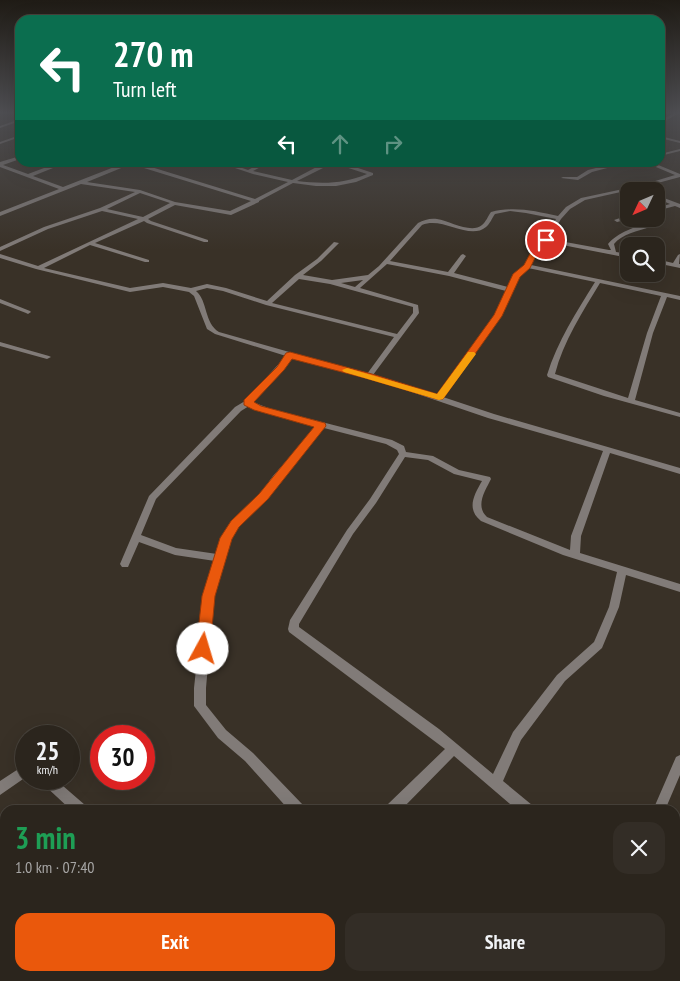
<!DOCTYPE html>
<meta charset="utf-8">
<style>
body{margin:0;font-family:"PT Sans Narrow",sans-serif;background:#332d26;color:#f1f3f6;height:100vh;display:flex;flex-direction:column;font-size:19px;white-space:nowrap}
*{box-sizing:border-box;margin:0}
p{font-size:16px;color:#a6a5a4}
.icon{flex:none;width:28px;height:28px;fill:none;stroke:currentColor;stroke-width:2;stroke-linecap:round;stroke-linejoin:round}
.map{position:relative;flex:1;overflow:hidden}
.side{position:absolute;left:0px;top:805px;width:680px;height:176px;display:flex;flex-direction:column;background:#2b251d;border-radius:15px 15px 0 0;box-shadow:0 5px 20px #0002,0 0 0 1px #47423b}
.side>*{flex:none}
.guide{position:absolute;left:15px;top:15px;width:650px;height:152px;border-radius:15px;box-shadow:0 5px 20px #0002,0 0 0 1px #47423b;background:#0b6e4f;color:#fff;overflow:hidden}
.needle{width:32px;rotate:226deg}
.tools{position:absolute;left:620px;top:182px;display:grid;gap:10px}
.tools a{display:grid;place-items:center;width:45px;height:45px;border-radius:10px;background:#2b251d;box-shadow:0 5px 20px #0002,0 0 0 1px #47423b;font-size:25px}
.speed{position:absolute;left:15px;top:725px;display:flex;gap:10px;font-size:25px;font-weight:700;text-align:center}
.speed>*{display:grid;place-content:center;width:65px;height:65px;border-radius:50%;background:#2b251d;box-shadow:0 5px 20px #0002,0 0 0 1px #47423b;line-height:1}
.speed small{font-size:12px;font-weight:400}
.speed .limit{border:8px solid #d22;background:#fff;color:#111}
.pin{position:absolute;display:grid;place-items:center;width:42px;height:42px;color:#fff;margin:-21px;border:2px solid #fff;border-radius:50%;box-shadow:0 1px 5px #0007}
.me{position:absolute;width:55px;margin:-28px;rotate:6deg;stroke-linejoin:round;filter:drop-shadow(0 0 4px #0008)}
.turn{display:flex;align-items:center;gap:18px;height:105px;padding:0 15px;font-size:22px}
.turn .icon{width:65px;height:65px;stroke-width:2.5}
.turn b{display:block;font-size:35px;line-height:42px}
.lanes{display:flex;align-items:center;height:48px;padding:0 15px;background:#0003;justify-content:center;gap:25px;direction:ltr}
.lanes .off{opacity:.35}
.round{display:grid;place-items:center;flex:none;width:52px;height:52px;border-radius:15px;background:#332d26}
.overview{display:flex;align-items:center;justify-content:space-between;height:85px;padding:0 15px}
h1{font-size:30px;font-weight:700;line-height:38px;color:#1e9e55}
.button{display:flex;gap:10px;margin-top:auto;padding:10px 15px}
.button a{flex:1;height:58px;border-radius:15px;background:#ea580c;color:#fff;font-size:20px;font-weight:700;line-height:58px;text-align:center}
.button a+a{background:#332d26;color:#f1f3f6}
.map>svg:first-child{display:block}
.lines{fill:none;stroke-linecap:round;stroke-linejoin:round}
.minor{fill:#817b78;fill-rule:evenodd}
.route{fill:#ea580c;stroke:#983908}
.slow{fill:#f59e0b}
</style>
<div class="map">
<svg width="680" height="981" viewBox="0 0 680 981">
<rect width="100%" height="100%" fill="#393127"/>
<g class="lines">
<path class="minor" d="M674,113H679L660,124V121Z
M20,119V121L0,128V126Z
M20,135V137L0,144V142Z
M660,136L680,141V143L660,138Z
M680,149V151L660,156V154Z
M20,156V159L3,165L28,174L60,162H68L33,176L63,187L127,162H135L255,199L288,182L253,174L217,162H225L248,170L263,162H270L253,171L292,180L326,162H340L373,173V175L356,182L336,186H316L293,183L259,201V202L231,215L175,205L148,219L151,221L208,240V242H204L147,223L144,221L95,243L149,260V262H145L90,245L44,268L130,288L163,283L191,288L207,284L226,288L267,301L295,275L317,259L334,242L339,243L321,261L303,275L332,280L368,275L379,266L418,223C424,220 430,218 437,219C450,221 471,234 482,225C486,222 488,216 491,212C514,206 535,211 558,216L566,207L581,198L642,185L675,175L644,162H651L680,174V177L643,187L585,200L570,209L561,219L549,239L609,250H611L608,244C617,233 636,225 650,225V227C638,231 622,234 614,244L616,252L629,254V258L547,242L537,252L531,265L680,296V300L667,297L653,333L635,400L680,413V417L604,396L548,377L547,375C557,342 577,311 595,282L528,268L519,277L501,316L443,397L494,414L680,468V474L610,453L581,536L580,553L680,584V592L626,575L619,607L602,648L565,681L521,740L503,781L532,805L533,810H517L454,756L401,810H386L387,805L445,749L289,632L288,629L290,620L347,530L370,499L399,454L397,450L386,444L324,428L279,480L266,498L238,526L231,539L214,596L206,688V705L226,730L253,753L303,805L304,810H289L245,761L218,738L194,706V688L204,596L215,561L175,555L139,542L128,567H122L120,564L149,496L235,407L245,401L286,356L215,334L207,329L194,296L189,292L163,287L130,292L36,269L0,258V254L38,266L138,219L102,211L48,229L0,251V247L44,227L100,208L135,192L81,184L0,216V212L59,189L0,167V162ZM333,163L367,174C344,184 322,184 297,181ZM131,164L251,201L230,211L175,202L140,190L87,182ZM140,193L170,203L143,217L107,209ZM510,211L526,213L556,219L544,239L532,251L525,265L514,275L508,287L454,273L466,256L463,254L461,255L448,272L390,261L422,225C443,216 469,241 486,227C490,224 492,218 495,214ZM387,264L449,276L506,291L495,316L437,395L373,375L419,313L418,305L360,288ZM299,279L330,284L413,307V313L397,334L272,303ZM363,280L355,287L341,283ZM600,283L661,296L647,333L628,398L555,374C563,342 583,311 600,283ZM207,288L223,291L266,305L394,337L367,374L219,332C204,323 208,301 196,291ZM292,358L397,387L488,418L603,451L571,536L570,550L487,517C475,506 485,491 491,479L490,477L459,470L433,456L406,452L404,446L392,440L271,409L253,402ZM249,406L265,413L317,426L273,476L260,494L232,522L221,539L217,554L176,548L141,535L156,499L241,411ZM405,457L428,460L454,474L482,481C474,495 466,509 481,521L563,555L617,572L609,607L594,642L557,675L513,732L493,774L439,729L299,627V624L353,534L376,503Z
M620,162H630L592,172L578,180L561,178L563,177H577L588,170Z
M656,195L680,204V208L675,206L656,211V208L670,204L656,198Z
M629,215V219L617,222L614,220Z
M680,254L679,264H680V268L656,263V259L673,263L678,255Z
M0,299L30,311L31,312L28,314L26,313L0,303Z
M0,342L49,356L51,357L47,359L0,346Z
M680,755V775L665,810H653L676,757Z
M26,764V777L0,795V781Z
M40,779H55L85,805L86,810H71L42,783Z
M6,976H24L22,981H5Z
M214,976H230L231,981H216Z
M332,976H349L347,981H331Z
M473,976H493L494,981H475Z
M568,976H584L582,981H567Z"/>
</g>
<linearGradient id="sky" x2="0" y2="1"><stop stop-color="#1f1b15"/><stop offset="0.45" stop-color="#4e4e52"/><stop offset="1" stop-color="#4e4e52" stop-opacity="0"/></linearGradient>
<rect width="680" height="250" fill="url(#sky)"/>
<path class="route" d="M546,238L550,240L538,252L530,268L520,277L502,316L443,399H436L365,378L292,359L284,370L254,402L261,406L325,423L326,426L268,499L239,527L232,539L215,596L210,649L208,654L203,655L198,654L196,649L202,596L220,538L231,521L259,494L314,427L254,410L244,405V400L277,367L286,353L290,352L372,374L437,394L494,315L513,274L524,265L532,250Z"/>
<path class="slow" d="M468,352H474L476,354L443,399L439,400L344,372L342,370L347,368L437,394Z"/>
</svg>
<div class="tools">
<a><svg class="needle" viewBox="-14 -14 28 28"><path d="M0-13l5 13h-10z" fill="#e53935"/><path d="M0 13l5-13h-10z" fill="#a6a5a4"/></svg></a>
<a><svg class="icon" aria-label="search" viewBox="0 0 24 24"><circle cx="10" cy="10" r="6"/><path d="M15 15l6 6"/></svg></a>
</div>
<div class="speed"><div>25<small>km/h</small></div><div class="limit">30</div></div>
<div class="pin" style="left:546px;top:240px;background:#d93025"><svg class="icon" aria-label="arrive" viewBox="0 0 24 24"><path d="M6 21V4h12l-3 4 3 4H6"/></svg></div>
<svg class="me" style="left:203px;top:649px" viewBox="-20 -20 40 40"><circle r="19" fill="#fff"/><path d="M0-13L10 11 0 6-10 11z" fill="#ea580c"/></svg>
<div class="guide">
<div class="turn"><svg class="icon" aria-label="left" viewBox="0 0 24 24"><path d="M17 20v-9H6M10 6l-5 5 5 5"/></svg><div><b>270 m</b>Turn left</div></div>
<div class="lanes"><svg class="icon" aria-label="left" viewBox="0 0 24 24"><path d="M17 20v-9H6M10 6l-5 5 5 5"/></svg><svg class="icon off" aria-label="ahead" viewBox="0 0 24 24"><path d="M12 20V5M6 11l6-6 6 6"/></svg><svg class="icon off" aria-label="right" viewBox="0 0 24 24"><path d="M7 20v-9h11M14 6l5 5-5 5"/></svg></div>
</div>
<section class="side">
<div class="overview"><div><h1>3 min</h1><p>1.0 km · 07:40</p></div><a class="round"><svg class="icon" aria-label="close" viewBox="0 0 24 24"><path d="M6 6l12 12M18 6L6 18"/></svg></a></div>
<div class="button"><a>Exit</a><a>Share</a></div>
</section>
</div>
